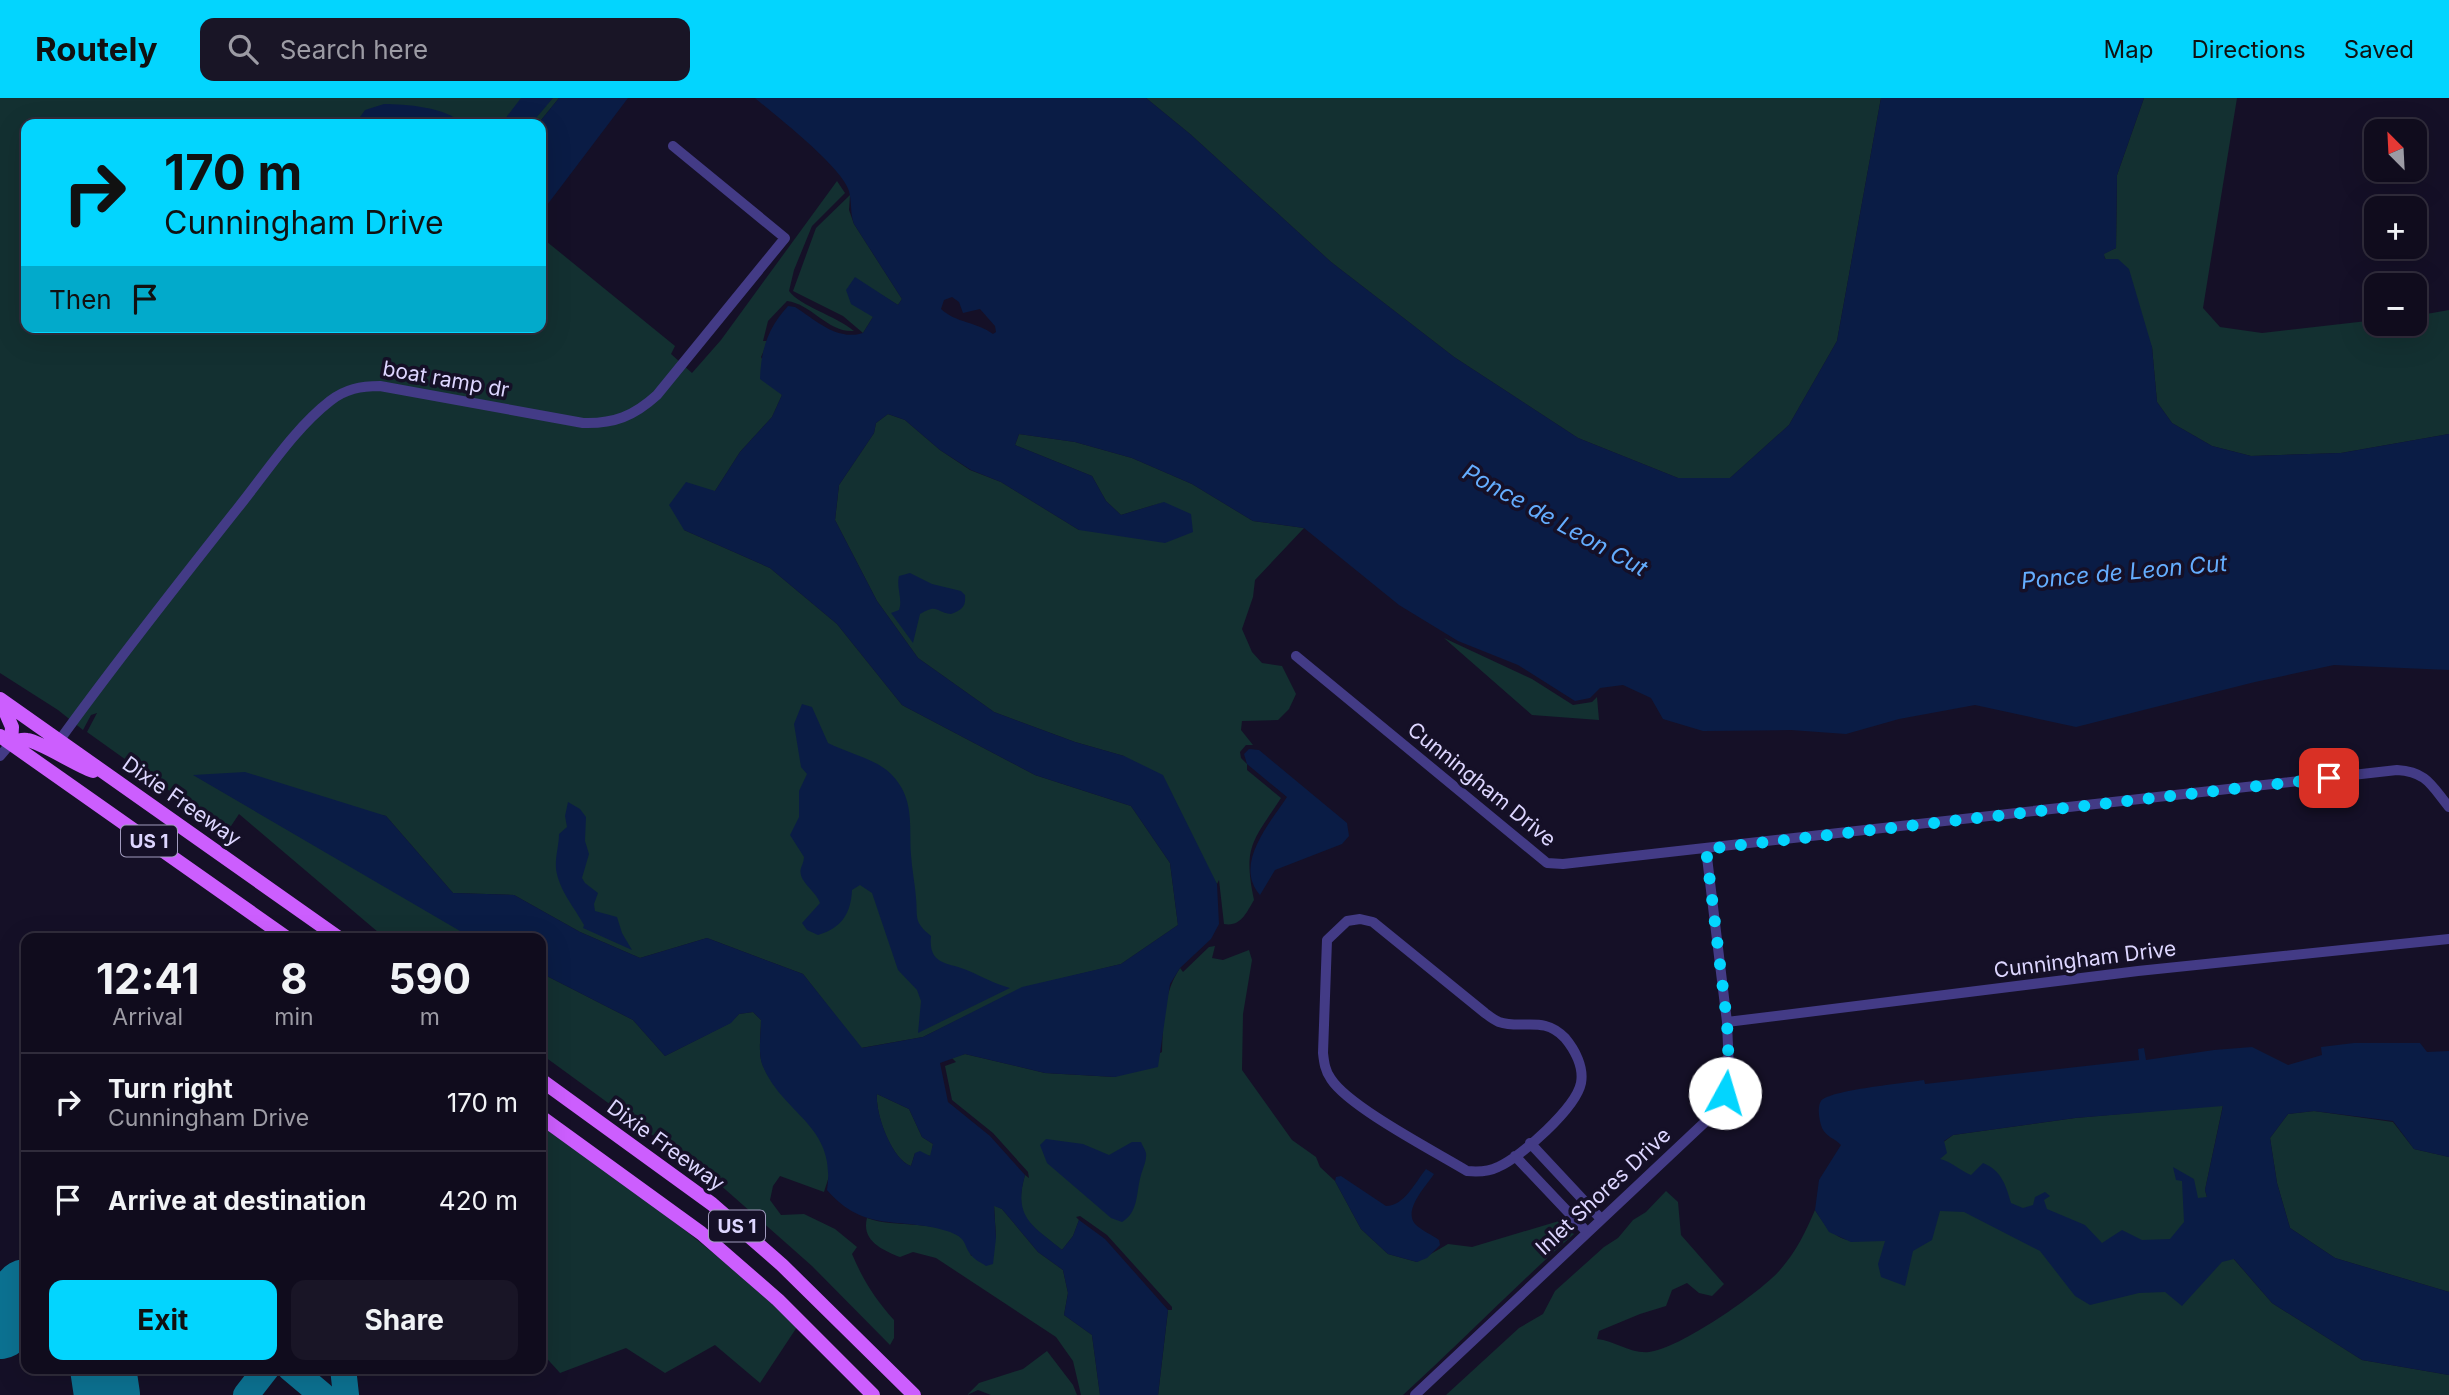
<!DOCTYPE html>
<meta charset="utf-8">
<style>
body{margin:0;font-family:Inter,sans-serif;background:#191526;color:#f1f3f6;height:100vh;display:flex;flex-direction:column;font-size:26px;white-space:nowrap}
*{box-sizing:border-box;margin:0}
p{font-size:23px;color:#9c9ba4}
.icon{flex:none;width:38px;height:38px;fill:none;stroke:currentColor;stroke-width:2;stroke-linecap:round;stroke-linejoin:round}
.map{position:relative;flex:1;overflow:hidden}
.sheet{position:absolute;left:21px;top:835px;width:525px;height:441px;display:flex;flex-direction:column;background:#100c1d;border-radius:14px;box-shadow:0 7px 28px #0002,0 0 0 2px #302c3b}
.sheet>*{flex:none}
.top-card{position:absolute;left:21px;top:21px;width:525px;height:214px;border-radius:14px;box-shadow:0 7px 28px #0002,0 0 0 2px #302c3b;background:#03d5fe;color:#111;overflow:hidden}
.needle{width:46px;rotate:336deg}
.fabs{position:absolute;left:2364px;top:21px;display:grid;gap:14px}
.fabs a{display:grid;place-items:center;width:63px;height:63px;border-radius:14px;background:#100c1d;box-shadow:0 7px 28px #0002,0 0 0 2px #302c3b;font-size:35px}
.pin{position:absolute;display:grid;place-items:center;width:60px;height:60px;color:#fff;margin:-30px;border-radius:14px;box-shadow:0 4px 10px #0006}
.me{position:absolute;width:77px;margin:-38px;rotate:6deg;stroke-linejoin:round;filter:drop-shadow(0 0 5px #0008)}
.turn{display:flex;align-items:center;gap:24px;height:147px;padding:0 28px;font-size:32px}
.turn .icon{width:91px;height:91px;stroke-width:2.5}
.turn b{display:block;font-size:49px;line-height:60px}
.then{display:flex;align-items:center;height:66px;padding:0 28px;background:#0003;gap:14px;font-size:26px}
.eta{display:flex;justify-content:space-evenly;align-items:center;height:119px;text-align:center}
.eta b{font-size:42px;font-weight:700;line-height:49px}
.cta{display:flex;gap:14px;margin-top:auto;padding:14px 28px}
.cta a{flex:1;height:80px;border-radius:14px;background:#03d5fe;color:#111;font-size:28px;font-weight:700;line-height:80px;text-align:center}
.cta a+a{background:#191526;color:#f1f3f6}
ul{padding:0;list-style:none}
li{display:flex;align-items:center;gap:21px;height:98px;padding:0 28px;border-top:2px solid #302c3b}
li div{flex:1}
li b{display:block;font-size:26px}
li em{font-style:normal}
header{display:flex;align-items:center;gap:42px;box-sizing:border-box;height:98px;padding:0 35px;background:#03d5fe;color:#111}
header strong{font-size:33px}
nav{display:flex;gap:38px;margin-inline-start:auto;font-size:24px}
.search{width:490px;height:63px;background:#191526;display:flex;align-items:center;gap:18px;box-sizing:border-box;padding:0 24px;border-radius:14px;color:#9c9ba4;font-size:26px}
.map>svg:first-child{display:block}
.green{fill:#133031}
.water{fill:#0a1c45;fill-rule:evenodd}
.lines{fill:none;stroke-linecap:round;stroke-linejoin:round}
.taxiway{stroke:#0c7292;stroke-width:26}
.runway{stroke:#0c7292;stroke-width:66}
.minor{stroke:#433b86;stroke-width:10}
.major{stroke:#cc5efe;stroke-width:14}
.route{stroke:#03d5fe;stroke-width:12;stroke-dasharray:0 21.6}
.labels{text-anchor:middle;dominant-baseline:central;stroke-width:7;stroke-linejoin:round;paint-order:stroke}
.shield{fill:#151027;stroke:#a19bbe;stroke-width:2}
.shield-label{font-size:19px;font-weight:bold;fill:#ddd6ff}
.street-label{font-size:21px;fill:#ddd6ff;stroke:#151027}
.water-label{font-size:23px;font-style:italic;fill:#64adfe;stroke:#151027}
</style>
<header>
<strong>Routely</strong>
<div class="search"><svg class="icon" aria-label="search" viewBox="0 0 24 24"><circle cx="10" cy="10" r="6"/><path d="M15 15l6 6"/></svg>Search here</div>
<nav><a>Map</a><a>Directions</a><a>Saved</a></nav>
</header>
<div class="map">
<svg width="2449" height="1297" viewBox="0 0 2449 1297">
<rect width="100%" height="100%" fill="#151027"/>
<path class="green" d="M0,0H559L538,26H26V229H541V139L675,248L671,256L692,275L721,242L837,83L845,95L812,128L794,172L789,193C800,208 836,218 854,233C828,235 812,206 787,203L768,223L763,243H768L761,259L782,297L772,319L740,354L715,393L684,432L770,470L837,526L902,607L1035,677L1131,708L1170,765L1178,827L1121,866L1022,890L923,939L861,950L803,876L707,840L640,860L580,834L514,797L453,795L386,718L194,677L474,840H385L239,716L227,734L87,634L97,615L91,617L83,632L58,612L0,575Z
M1146,0H1881L1837,243L1789,327L1730,380H1678L1578,340L1454,259L1331,164L1190,36Z
M2144,0H2237L2203,210L2220,229L2262,235L2376,222V226H2415V218L2449,212V336L2341,355L2251,358L2212,348L2172,325L2157,304L2152,249L2103,156L2116,150L2117,77Z
M850,97L849,112L854,126L902,201L898,207L854,180L873,219L863,235L843,218L793,193L816,130Z
M888,316L905,322L940,352L970,372L1001,384L1079,432L1164,404L1121,417L1106,403L1092,378L1015,347L1019,336L1075,344L1132,360L1192,386L1253,423L1304,430L1255,482L1253,499L1242,531L1252,554L1262,565L1282,568L1296,596L1289,611L1278,622L1242,623L1241,632L1253,647H1246L1240,654L1241,660L1247,666V672L1281,700C1252,744 1243,749 1254,802C1246,815 1241,829 1224,826L1219,782L1217,786L1124,658L1075,644L994,614L918,560L877,503L835,422L839,387L874,335L876,325Z
M1444,540L1532,581L1573,607L1592,604L1597,599L1599,622L1532,617Z
M1215,848L1212,860L1223,862L1249,852L1252,862L1243,916L1242,972L1292,1042L1316,1059L1320,1069L1335,1083L1361,1131L1388,1156L1417,1164L1448,1146L1472,1149L1559,1123L1574,1136C1515,1188 1461,1244 1403,1297H1158L1168,1212H1172V1209L1107,1137L1080,1118L1076,1119L1079,1122L1073,1138L1062,1152C1032,1127 1012,1121 1025,1077L1029,1080L1028,1074L993,1035L952,1002L945,968L956,964L952,960L965,956L1045,975L1115,979L1162,954C1163,924 1163,896 1180,870L1183,874L1209,849Z
M541,875L633,922L665,958L730,925L739,916L753,914L761,922C761,935 758,953 762,965C775,1002 832,1032 830,1073C829,1080 826,1087 824,1094L780,1078L773,1088L770,1102L781,1117L804,1116L835,1131L857,1149L852,1156C863,1182 875,1201 894,1222V1240L890,1247L812,1168L718,1085L541,956Z
M877,996L909,1011L922,1039L933,1046L931,1058L915,1055L911,1068C891,1061 875,1015 877,996Z
M2223,1007L2205,1092L2219,1144L2272,1205L2362,1262L2449,1277V1297H1446L1519,1230L1543,1216L1555,1193L1604,1149L1618,1140L1633,1122L1646,1114L1666,1093L1678,1104L1681,1137L1724,1186L1712,1198L1699,1195L1687,1185L1672,1192L1666,1208L1640,1216L1599,1233L1597,1241C1615,1243 1631,1256 1649,1254C1679,1251 1760,1195 1780,1172C1796,1154 1806,1133 1815,1112C1837,1147 1847,1144 1886,1142L1926,1057L1953,1037L2075,1020Z
M2314,1013L2393,1024L2414,1051L2449,1059V1194L2335,1160L2290,1130L2277,1085L2270,1040L2288,1016Z
M541,1028C633,1090 716,1152 797,1229L760,1285L715,1247L665,1275L626,1250L560,1275L541,1254Z
M994,1107L1002,1111L1038,1154L1063,1172L1068,1195L1064,1217L1092,1237L1100,1297H1081L1073,1263L1056,1239L936,1160L913,1154L900,1159C883,1152 861,1143 867,1120C894,1131 943,1120 965,1143C968,1146 970,1153 971,1158L996,1140Z
M1047,1253L1073,1287L1077,1297H991L978,1292L967,1297L979,1285L1023,1271Z"/>
<path class="water" d="M521,0H553L531,26H501Z
M559,0H628L541,115V26H538Z
M755,0H1146L1190,36L1331,164L1454,259L1578,340L1678,380H1730L1789,327L1837,243L1881,0H2144L2117,77L2116,150L2104,156L2105,161H2118L2129,171L2152,249L2157,304L2172,325L2212,348L2251,358L2341,355L2449,336V572L2334,567L2255,584L2076,629L1975,607L1899,621L1846,636L1791,632L1703,633L1663,621L1651,600L1623,587L1600,590L1590,600L1575,603L1518,567L1458,543L1399,507L1304,430L1253,423L1192,386L1132,360L1075,344L1019,336L1015,347L1092,378L1106,403L1121,417L1164,404L1191,416L1193,434L1165,445L1079,432L1001,384L971,372L940,352L905,322L888,316L876,325L874,335L839,387L835,422L877,503L918,560L994,614L1075,644L1124,658L1163,677L1217,786L1219,826L1211,841L1180,870L1170,886L1158,969L1115,979L1045,975L965,956L940,965L948,1004L990,1038L1025,1077C1013,1120 1032,1127 1062,1152L1073,1138L1079,1122L1105,1141L1168,1212L1158,1297H1100L1092,1237L1064,1217L1068,1195L1063,1172L1038,1154L1002,1111L994,1108L996,1140L993,1166L986,1168C982,1165 975,1162 972,1158C962,1147 969,1140 947,1133C899,1118 865,1136 827,1092C837,1026 782,1017 762,966C758,954 761,935 761,922L753,914L739,916L731,925L665,958L633,922L541,875V840H472L193,677L245,674L386,718L453,795L514,797L580,834L640,860L707,840L803,876L862,950L923,939L1022,889L1121,866L1178,827L1170,765L1131,708L1035,677L902,607L837,526L770,470L684,432L669,407L686,384L715,393L740,354L772,319L782,297L760,281C761,251 768,230 788,208L795,209C817,223 837,243 863,235L873,219L851,206L846,192L855,179L898,207L902,201L854,126C850,115 852,104 849,93C841,68 776,18 755,0ZM952,199L959,204L963,215L980,211L995,228L996,234L993,236C977,224 956,225 941,211L944,202ZM877,996L909,1011L922,1039L933,1046L930,1058L920,1053L915,1055L911,1068C892,1062 875,1015 877,996Z
M384,6C404,6 448,9 462,26H355L365,12Z
M910,475L932,486L961,493L965,497C966,509 962,512 951,516C935,514 938,505 920,516L913,545L891,515L899,512C903,501 896,490 899,478Z
M802,606L812,609L828,645C848,655 876,661 891,676C915,700 909,727 911,757C912,772 915,786 916,800C918,820 913,823 931,838C928,868 948,864 969,873C983,879 995,886 1010,890L918,935L921,903L917,892L898,872L872,795L860,787L852,792C851,815 842,830 818,837L807,832L802,825L820,805C816,793 797,783 801,770C802,767 804,763 804,759L790,737L799,719V693L807,676L801,669L794,626Z
M1249,651L1259,652L1347,725L1349,738L1342,746L1275,772L1260,797C1233,766 1270,725 1287,699L1247,666L1244,656Z
M568,704L580,711L586,719L585,743L589,756L582,780L585,785L598,795L594,806L595,813L617,819L622,835L632,852L583,830L584,827C574,809 559,792 556,771C555,759 559,747 559,736L567,729L565,718Z
M2354,945H2420L2427,954L2449,953V1059L2414,1051L2393,1023L2314,1013L2288,1016L2270,1040L2277,1085L2290,1130L2335,1160L2449,1194V1277L2362,1262L2272,1205L2234,1161L2222,1164L2182,1208L2165,1194L2139,1195L2090,1207L2075,1198L2040,1153L1964,1114L1940,1113L1932,1142L1913,1153L1905,1188L1881,1179L1878,1166L1885,1143L1851,1144L1829,1134L1815,1112L1819,1082L1841,1047C1836,1041 1826,1039 1822,1030C1819,1022 1817,1009 1821,1003C1829,992 1907,985 1924,982L1925,986L2139,962L2138,951L2144,950L2146,962L2214,952L2252,949L2288,967L2322,957L2321,949ZM2223,1008L2205,1092L2207,1099L2198,1100L2194,1081L2173,1069L2176,1082L2182,1083L2184,1124L2170,1141L2142,1142L2122,1132L2102,1145L2085,1127L2047,1111L2044,1102L2050,1098L2045,1094L2035,1099L2033,1107L2023,1110L2011,1105C2006,1087 2001,1072 1983,1065L1971,1077C1959,1072 1952,1064 1940,1061L1947,1055L1944,1043L1953,1037L2075,1020Z
M1046,1041L1083,1046L1109,1057L1132,1044H1141C1142,1047 1145,1051 1146,1055C1147,1062 1143,1070 1141,1077C1136,1094 1139,1114 1122,1124L1111,1120L1047,1065L1040,1047Z
M1426,1071L1434,1076C1426,1088 1403,1112 1415,1126C1421,1132 1432,1137 1439,1142L1440,1147L1427,1160L1417,1164L1388,1156L1361,1131L1335,1083L1336,1079L1341,1078L1386,1108C1404,1108 1415,1085 1426,1071Z"/>
<g class="lines">
<path class="taxiway" d="M290,1270L322,1297
M343,1270L346,1297
M246,1297L267,1270"/>
<path class="runway" d="M0,1228L26,1194
M103,1270L107,1297"/>
<path class="minor" d="M1296,558L1547,765L1563,766L2397,672C2427,674 2431,687 2449,709
M59,643C116,564 176,488 237,411C266,375 294,331 330,303C345,291 361,288 380,288L583,325C614,326 634,318 657,297L785,140L673,48
M0,658L11,645
M1360,821L1373,824L1485,915C1489,918 1494,922 1499,924C1523,932 1543,917 1565,940C1575,952 1584,969 1581,985C1576,1010 1521,1059 1498,1069C1488,1074 1478,1074 1467,1073C1434,1053 1349,1009 1331,981C1325,973 1324,964 1323,955L1327,842L1347,823Z
M1727,924L2138,873L2449,841
M1530,1045L1601,1121
M1515,1058L1587,1134
M1415,1297L1704,1025L1725,995L1729,972L1727,924L1706,751"/>
<path class="major" d="M0,601L339,840
M1,604L12,629L11,645
M0,638L287,840
M11,645C16,643 21,641 27,642C39,643 76,667 93,673
M541,982L712,1106L782,1167L914,1297
M541,1019L701,1135L778,1202L873,1297"/>
</g>
<g class="lines">
<path class="route" d="M1725,995L1729,972L1727,924L1706,751L2329,680"/>
</g>
<g class="labels">
<g class="shield">
<rect x="121" y="727.5" width="56" height="31" rx="5"/>
<rect x="709" y="1112.5" width="56" height="31" rx="5"/>
</g>
<g class="shield-label">
<text x="149" y="743">US 1</text>
<text x="737" y="1128">US 1</text>
</g>
<g class="street-label">
<text transform="translate(446 281) rotate(10)">boat ramp dr</text>
<text transform="translate(1482 686) rotate(39)">Cunningham Drive</text>
<text transform="translate(182 703) rotate(35)">Dixie Freeway</text>
<text transform="translate(2085 861) rotate(-7)">Cunningham Drive</text>
<text transform="translate(666 1047) rotate(36)">Dixie Freeway</text>
<text transform="translate(1603 1093) rotate(-43)">Inlet Shores Drive</text>
</g>
<g class="water-label">
<text transform="translate(1555 422) rotate(29)">Ponce de Leon Cut</text>
<text transform="translate(2124 474) rotate(-5)">Ponce de Leon Cut</text>
</g>
</g>
</svg>
<div class="fabs">
<a><svg class="needle" viewBox="-14 -14 28 28"><path d="M0-13l5 13h-10z" fill="#e53935"/><path d="M0 13l5-13h-10z" fill="#9c9ba4"/></svg></a>
<a>+</a>
<a>−</a>
</div>
<div class="pin" style="left:2329px;top:680px;background:#d93025"><svg class="icon" aria-label="arrive" viewBox="0 0 24 24"><path d="M6 21V4h12l-3 4 3 4H6"/></svg></div>
<svg class="me" style="left:1725px;top:995px" viewBox="-20 -20 40 40"><circle r="19" fill="#fff"/><path d="M0-13L10 11 0 6-10 11z" fill="#03d5fe"/></svg>
<div class="top-card">
<div class="turn"><svg class="icon" aria-label="right" viewBox="0 0 24 24"><path d="M7 20v-9h11M14 6l5 5-5 5"/></svg><div><b>170 m</b>Cunningham Drive</div></div>
<div class="then">Then<svg class="icon" aria-label="arrive" viewBox="0 0 24 24"><path d="M6 21V4h12l-3 4 3 4H6"/></svg></div>
</div>
<section class="sheet">
<div class="eta">
<div><b>12:41</b><p>Arrival</p></div>
<div><b>8</b><p>min</p></div>
<div><b>590</b><p>m</p></div>
</div>
<ul>
<li><svg class="icon" aria-label="right" viewBox="0 0 24 24"><path d="M7 20v-9h11M14 6l5 5-5 5"/></svg><div><b>Turn right</b><p>Cunningham Drive</p></div><em>170 m</em></li>
<li><svg class="icon" aria-label="arrive" viewBox="0 0 24 24"><path d="M6 21V4h12l-3 4 3 4H6"/></svg><div><b>Arrive at destination</b></div><em>420 m</em></li>
</ul>
<div class="cta"><a>Exit</a><a>Share</a></div>
</section>
</div>
